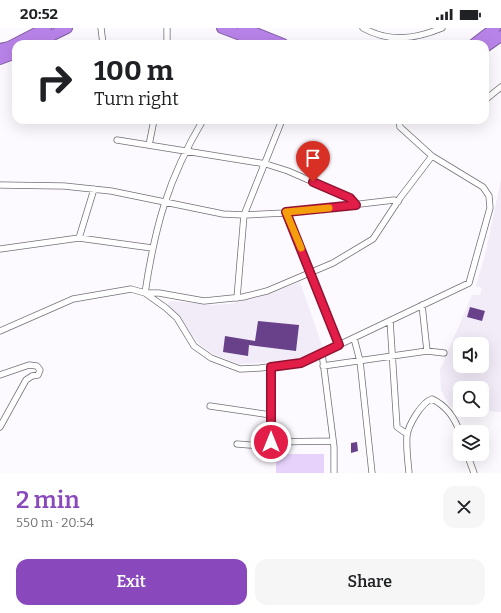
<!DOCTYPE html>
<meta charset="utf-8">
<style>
body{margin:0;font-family:Bitter,serif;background:#f6f6f6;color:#202124;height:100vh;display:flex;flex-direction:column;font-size:15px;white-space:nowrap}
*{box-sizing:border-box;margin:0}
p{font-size:13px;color:#757577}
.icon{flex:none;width:22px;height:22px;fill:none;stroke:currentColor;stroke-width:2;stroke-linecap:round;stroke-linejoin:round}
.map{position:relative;height:445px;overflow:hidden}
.panel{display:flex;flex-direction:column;background:#fff;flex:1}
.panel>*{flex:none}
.guide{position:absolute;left:12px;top:12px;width:477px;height:84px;border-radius:12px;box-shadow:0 4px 16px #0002;background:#fff;color:#202124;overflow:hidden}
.controls{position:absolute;left:453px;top:309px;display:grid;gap:8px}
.controls a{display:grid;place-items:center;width:36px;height:36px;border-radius:8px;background:#fff;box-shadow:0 4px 16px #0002;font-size:20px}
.pin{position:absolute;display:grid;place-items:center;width:34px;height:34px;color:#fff;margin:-41px -17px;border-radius:50% 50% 50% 0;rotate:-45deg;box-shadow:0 0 4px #0007}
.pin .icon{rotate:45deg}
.me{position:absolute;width:44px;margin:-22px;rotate:0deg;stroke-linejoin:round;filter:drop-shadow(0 0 3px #0008)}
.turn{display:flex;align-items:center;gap:14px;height:84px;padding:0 16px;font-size:18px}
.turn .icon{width:52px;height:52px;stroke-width:2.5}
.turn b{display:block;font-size:28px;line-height:34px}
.round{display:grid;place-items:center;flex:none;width:42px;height:42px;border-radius:12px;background:#f6f6f6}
.head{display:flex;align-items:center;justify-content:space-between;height:68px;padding:0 16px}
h1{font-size:24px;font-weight:600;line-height:30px;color:#8a48bd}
.button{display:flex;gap:8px;margin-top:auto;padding:8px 16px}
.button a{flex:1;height:46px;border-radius:12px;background:#8a48bd;color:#fff;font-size:16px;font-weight:600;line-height:46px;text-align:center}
.button a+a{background:#f6f6f6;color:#202124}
.status{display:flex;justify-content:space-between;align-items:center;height:28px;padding:0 20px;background:#fff;direction:ltr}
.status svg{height:11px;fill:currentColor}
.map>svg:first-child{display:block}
.built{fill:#f2ecf9;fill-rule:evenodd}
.green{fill:#e7d2fc}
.building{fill:#69418b}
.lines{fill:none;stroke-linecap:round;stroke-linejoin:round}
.street-casing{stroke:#737076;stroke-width:7}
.highway-casing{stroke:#815ea1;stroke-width:12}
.street{stroke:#fff;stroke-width:5.5}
.highway{stroke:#b883e8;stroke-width:10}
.route-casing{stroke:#92132f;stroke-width:10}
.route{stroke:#e11d48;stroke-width:7}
.slow{stroke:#f59e0b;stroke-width:7}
</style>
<div class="status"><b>20:52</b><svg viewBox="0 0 49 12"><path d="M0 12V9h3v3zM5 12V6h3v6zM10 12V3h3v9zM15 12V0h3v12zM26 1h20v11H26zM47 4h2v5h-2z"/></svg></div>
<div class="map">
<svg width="501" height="445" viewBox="0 0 501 445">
<rect width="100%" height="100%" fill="#fcf9ff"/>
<path class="built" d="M501,151V384L479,382H482V360H460V380L450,379L441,362L440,342L472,267H480L482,260L476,258L486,223ZM460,316H482V338H460Z
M300,254L323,320L303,329L288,333L239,336L213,326L199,316L180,290L168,278L169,274L172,273L212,277L230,276L266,267Z"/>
<path class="green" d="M276,426H324V445H276Z"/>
<path class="building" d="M470,279L485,283L482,293L467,289Z
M258,293L299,297L296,323L249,317L248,328L223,324L225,308L255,313Z
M357,414L358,423L351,425V415Z"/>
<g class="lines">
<g class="street-casing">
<path id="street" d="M101,0L103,16
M167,0V16
M363,0C390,15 415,11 442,0
M485,72L501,59
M203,92C168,151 155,198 145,265H159L204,273L243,269L267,263L333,235L373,211L400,170L432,128
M117,112L266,136L288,143L350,170L356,177
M149,117L154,92
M0,157L64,158L111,163L223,186L244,187L284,185L394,172L398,174
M286,184L339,317
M79,210L94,161
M0,221L79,210L152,220
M237,270L244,187L282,92
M422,277L427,323
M390,293L397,399L407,406
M0,303L73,271L131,261L145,265L166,280L177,290L194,318L211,330L240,341L260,340L301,335L469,255L490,180L489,168L483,159L432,128L400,99L399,92
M354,310L360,333L372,445
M322,325L334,419V445
M323,338L427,323L444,325
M271,339V414
M0,347L29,337L37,338L40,342L38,347L32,348L26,352L0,399
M210,378L271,387
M237,416L263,418L271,414L333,413
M467,426L474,445
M409,445C408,433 406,420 407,408C408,397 422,374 432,371C447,378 455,390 460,405"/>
</g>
<g class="highway-casing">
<path id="highway" d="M222,0L264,16
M243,0L283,16
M34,16L67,0
M474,16L495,0
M485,19L501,8
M0,21L9,19L46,0
M0,31L16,25"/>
</g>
<use href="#street" class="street"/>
<use href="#highway" class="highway"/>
</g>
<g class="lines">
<g class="route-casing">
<path id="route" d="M271,414V339L301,335L339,317L286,184L356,177L350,170L313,154"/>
</g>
<use href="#route" class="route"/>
<path class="slow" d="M301,220L286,184L329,180"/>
</g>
</svg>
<div class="controls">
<a><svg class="icon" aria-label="sound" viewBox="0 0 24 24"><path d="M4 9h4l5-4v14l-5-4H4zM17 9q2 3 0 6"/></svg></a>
<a><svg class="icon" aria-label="search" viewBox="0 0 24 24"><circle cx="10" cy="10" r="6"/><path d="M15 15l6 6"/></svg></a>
<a><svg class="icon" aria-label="layers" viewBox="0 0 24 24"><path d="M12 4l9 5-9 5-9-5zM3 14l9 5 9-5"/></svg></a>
</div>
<div class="pin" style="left:313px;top:154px;background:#d93025"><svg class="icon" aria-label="arrive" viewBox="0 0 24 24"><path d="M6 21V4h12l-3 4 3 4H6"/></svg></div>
<svg class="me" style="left:271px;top:414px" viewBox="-20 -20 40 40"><circle r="17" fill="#e11d48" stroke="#fff" stroke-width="3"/><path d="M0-11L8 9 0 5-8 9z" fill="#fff"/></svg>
<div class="guide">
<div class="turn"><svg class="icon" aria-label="right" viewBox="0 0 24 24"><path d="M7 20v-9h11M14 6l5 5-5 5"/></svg><div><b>100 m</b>Turn right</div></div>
</div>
</div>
<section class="panel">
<div class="head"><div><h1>2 min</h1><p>550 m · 20:54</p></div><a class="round"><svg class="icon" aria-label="close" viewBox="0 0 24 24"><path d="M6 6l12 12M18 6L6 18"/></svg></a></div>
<div class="button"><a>Exit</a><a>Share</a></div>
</section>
